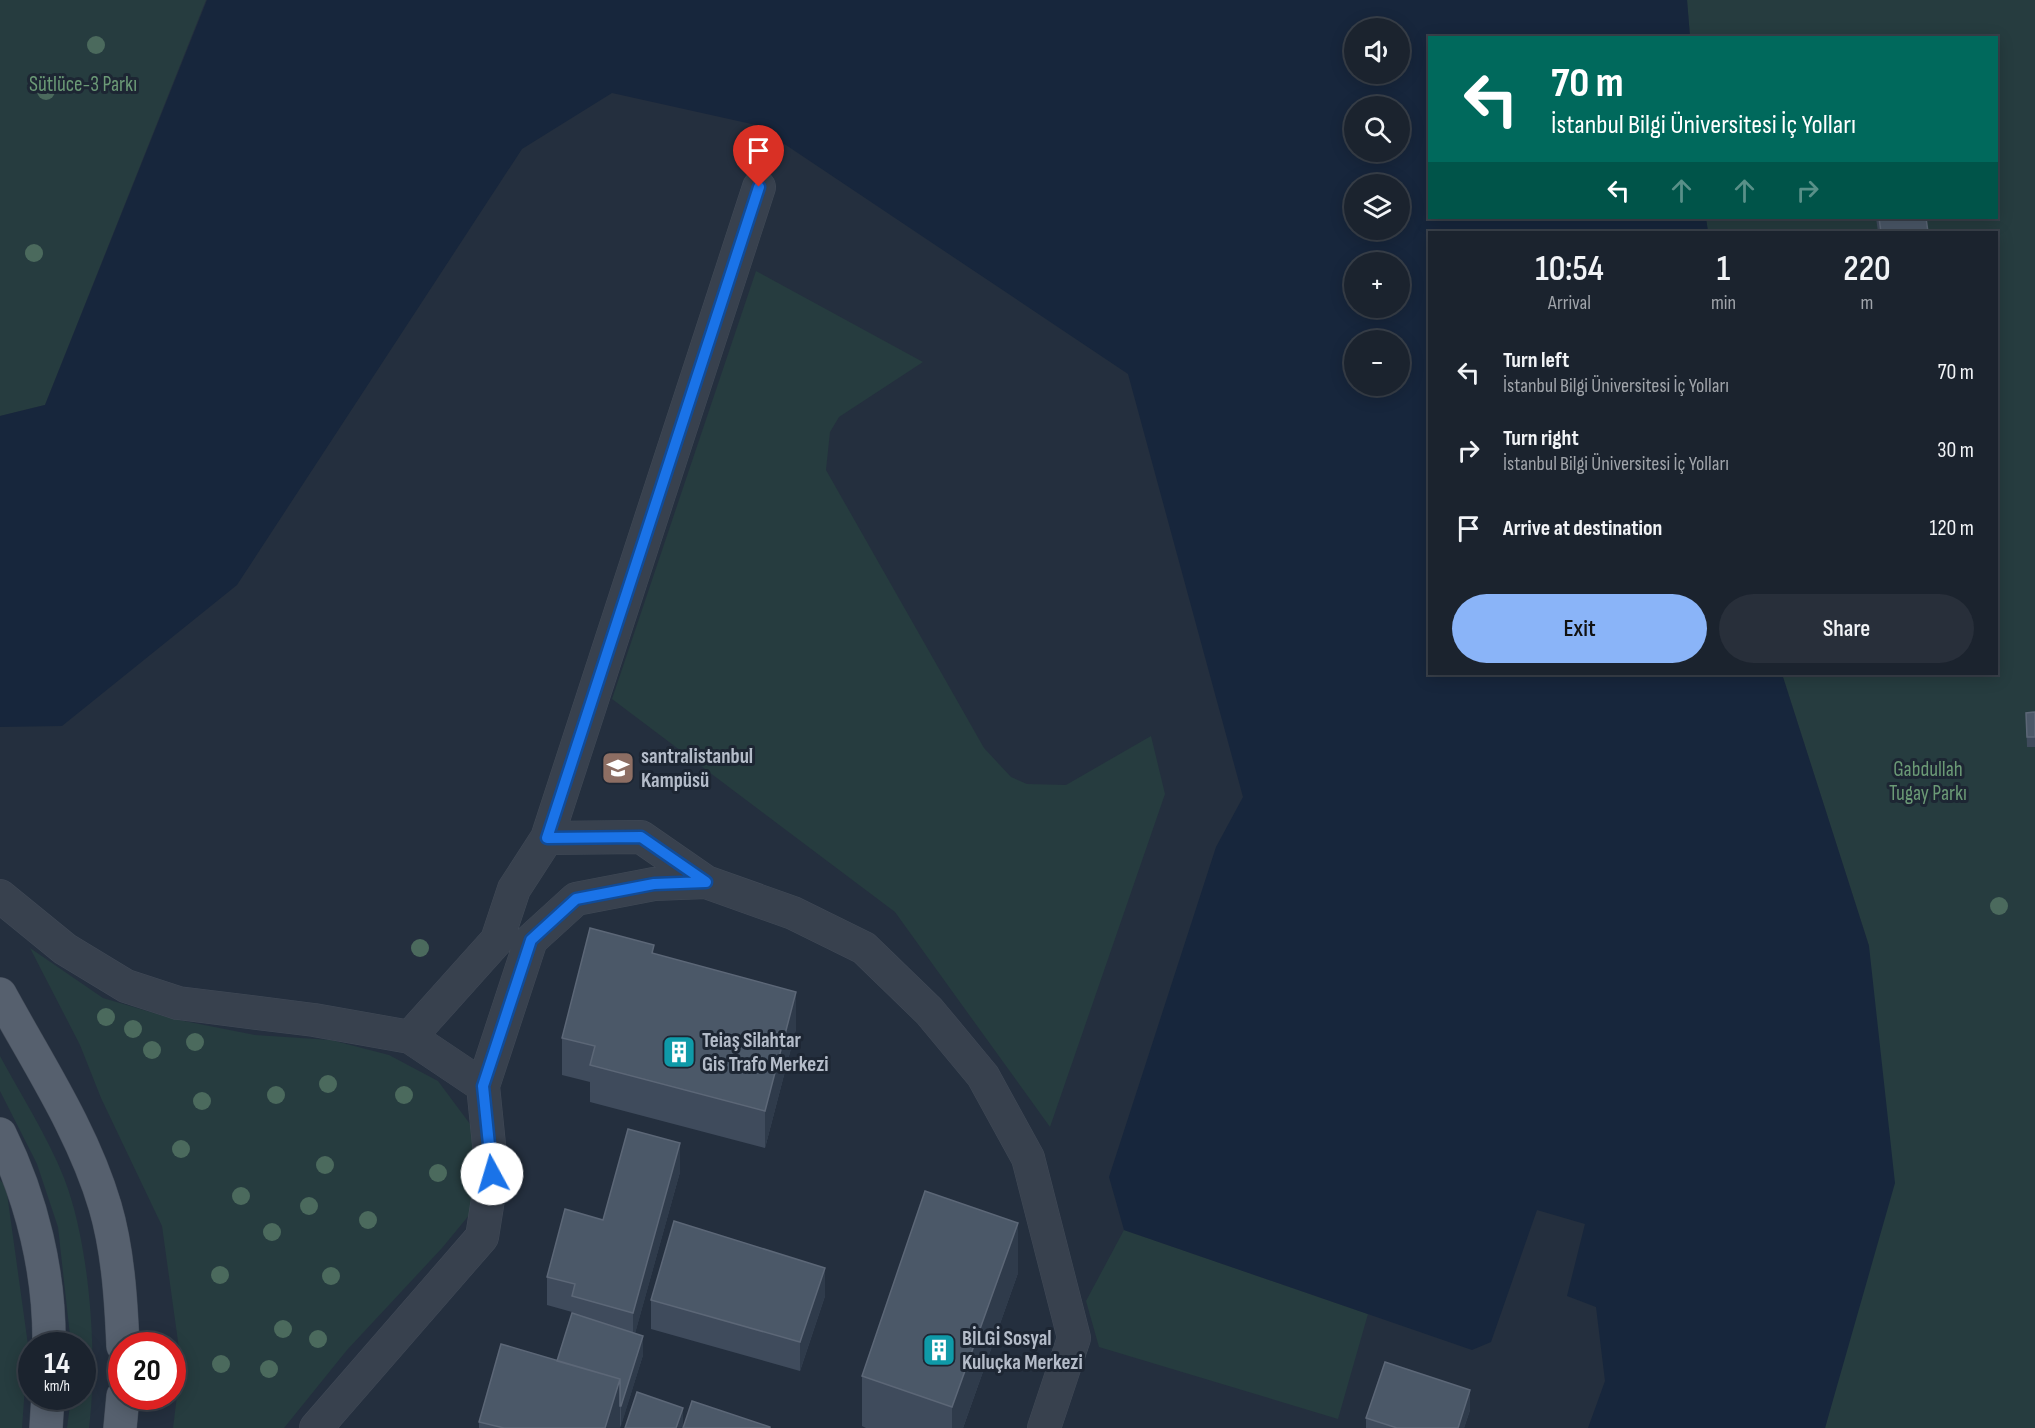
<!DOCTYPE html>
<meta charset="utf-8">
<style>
body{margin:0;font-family:"Sofia Sans Condensed",sans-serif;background:#282f3a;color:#f1f3f6;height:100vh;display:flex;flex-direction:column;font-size:22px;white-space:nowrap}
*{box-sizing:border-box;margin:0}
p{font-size:20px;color:#a0a4aa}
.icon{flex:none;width:33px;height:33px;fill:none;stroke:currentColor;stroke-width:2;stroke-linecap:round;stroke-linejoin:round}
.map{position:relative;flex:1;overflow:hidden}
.side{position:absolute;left:1428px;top:231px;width:570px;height:444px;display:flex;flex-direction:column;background:#1b232e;border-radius:0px;box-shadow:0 3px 15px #0003,0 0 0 2px #39404a}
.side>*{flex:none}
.guide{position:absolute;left:1428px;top:36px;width:570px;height:183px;border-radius:0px;box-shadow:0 3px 15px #0003,0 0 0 2px #39404a;background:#00695c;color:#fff;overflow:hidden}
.buttons{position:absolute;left:1344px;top:18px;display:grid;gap:12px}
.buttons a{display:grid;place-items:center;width:66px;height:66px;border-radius:50%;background:#1b232e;box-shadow:0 3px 15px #0003,0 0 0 2px #39404a;font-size:30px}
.speed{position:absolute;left:18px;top:1332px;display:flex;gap:12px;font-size:30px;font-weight:700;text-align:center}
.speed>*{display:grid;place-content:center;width:78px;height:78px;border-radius:50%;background:#1b232e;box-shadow:0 3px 15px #0003,0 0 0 2px #39404a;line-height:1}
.speed small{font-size:15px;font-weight:400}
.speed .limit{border:9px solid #d22;background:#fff;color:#111}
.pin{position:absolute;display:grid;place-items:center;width:51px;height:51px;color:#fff;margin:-62px -26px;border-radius:50% 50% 50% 0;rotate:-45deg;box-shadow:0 0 6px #0007}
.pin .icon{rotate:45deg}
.me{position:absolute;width:66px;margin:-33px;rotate:354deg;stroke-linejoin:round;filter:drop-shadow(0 0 4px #0008)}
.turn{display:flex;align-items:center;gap:21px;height:126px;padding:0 24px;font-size:27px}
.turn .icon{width:78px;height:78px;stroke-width:2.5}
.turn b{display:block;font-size:42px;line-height:51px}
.lanes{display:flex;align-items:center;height:57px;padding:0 24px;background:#0003;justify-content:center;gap:30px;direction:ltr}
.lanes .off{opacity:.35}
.eta{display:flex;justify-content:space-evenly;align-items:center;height:102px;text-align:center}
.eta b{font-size:36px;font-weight:600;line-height:42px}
.primary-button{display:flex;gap:12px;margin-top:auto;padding:12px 24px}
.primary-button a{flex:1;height:69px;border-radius:36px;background:#8ab4f8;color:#111;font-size:24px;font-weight:600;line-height:69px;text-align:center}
.primary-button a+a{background:#282f3a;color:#f1f3f6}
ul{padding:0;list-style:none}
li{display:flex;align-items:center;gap:18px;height:78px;padding:0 24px}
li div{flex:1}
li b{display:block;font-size:22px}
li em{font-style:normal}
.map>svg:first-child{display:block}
.green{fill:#263c3f}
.water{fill:#17263c;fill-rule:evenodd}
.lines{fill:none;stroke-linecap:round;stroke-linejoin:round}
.minor-casing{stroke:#414a57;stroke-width:34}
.major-casing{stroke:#414a57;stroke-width:34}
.minor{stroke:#38414e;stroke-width:33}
.major{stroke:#56606e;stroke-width:33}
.tree{fill:#4b6a5d}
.wall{fill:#3f4b5c}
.shaded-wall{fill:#2f3b4b}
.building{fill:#4b5868;stroke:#5c6777;stroke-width:1.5}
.route-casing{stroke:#114b97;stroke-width:15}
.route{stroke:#1a73e8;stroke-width:10}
.labels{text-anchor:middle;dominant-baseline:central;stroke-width:6;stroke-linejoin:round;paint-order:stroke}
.park-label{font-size:21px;fill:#6b9a76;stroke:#1d2633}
.poi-label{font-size:21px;font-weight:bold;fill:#b4bcc9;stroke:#1d2633;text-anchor:start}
</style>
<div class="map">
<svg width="2035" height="1428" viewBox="0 0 2035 1428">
<rect width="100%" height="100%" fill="#242f3e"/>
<path class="green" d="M0,0H206L45,405L0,416Z
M1687,0H2035V1428H1825L1856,1311L1869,946L1782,674H1996V232H1708L1706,218H1996V38L1690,37Z
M756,271L923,362L839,417L830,432L826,470L984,748L1011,777L1027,784L1066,785L1151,736L1165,794L1050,1127L895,912L612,699Z
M30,948L103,998L174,1019L255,1035L331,1040L389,1055L438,1081L470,1124L489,1191L442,1248L347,1350L284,1428H173L181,1363L162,1226L101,1098L80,1045Z
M0,1056C21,1095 48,1137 64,1178C90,1244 98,1358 89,1428H67L71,1397L82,1396V1346L71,1345L58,1227L37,1164L0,1091Z
M0,1180L6,1186L28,1345L22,1428H0Z
M1124,1230L1368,1314L1338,1419L1099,1347L1086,1301Z"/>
<path class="water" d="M207,0H1687L1690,37L1430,38V218H1706L1708,232H1430V674H1782L1869,946L1895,1183L1825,1428H1588L1605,1381L1596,1307L1567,1296L1585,1224L1537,1210L1491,1342L1472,1350L1124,1230L1109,1177L1216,847L1243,797L1128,374L756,125L612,93L522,149L237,585L62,726L0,727V416L45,405ZM1354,28H1400V74H1354ZM1354,106H1400V152H1354ZM1354,184H1400V230H1354ZM1354,262H1400V308H1354ZM1354,340H1400V386H1354Z"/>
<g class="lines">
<g class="minor-casing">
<path id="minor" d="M547,838L641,837L706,882L793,913L864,948L929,1011L983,1076L1028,1158L1074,1338L1044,1428
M0,896L65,949L126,986L178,1003L314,1020L410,1037L483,1086
M410,1037L497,940L514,889L547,838L759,187
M316,1428L482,1237L492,1174L483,1086L531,940L576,899L654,884L706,882"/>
</g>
<g class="major-casing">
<path id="major" d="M0,994C37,1062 83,1131 105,1206C118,1250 121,1300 123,1346
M0,1134C32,1199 50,1273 49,1346
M46,1428L48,1396
M120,1428L123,1396"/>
</g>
<use href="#minor" class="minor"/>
<use href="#major" class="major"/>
</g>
<g class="tree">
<circle cx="96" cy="45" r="9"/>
<circle cx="46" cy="91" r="9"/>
<circle cx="34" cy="253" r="9"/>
<circle cx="1999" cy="906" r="9"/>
<circle cx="420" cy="948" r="9"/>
<circle cx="106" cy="1017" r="9"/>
<circle cx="133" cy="1029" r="9"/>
<circle cx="195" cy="1042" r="9"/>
<circle cx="152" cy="1050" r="9"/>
<circle cx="328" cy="1084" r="9"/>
<circle cx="276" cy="1095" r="9"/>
<circle cx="404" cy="1095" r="9"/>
<circle cx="202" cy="1101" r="9"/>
<circle cx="181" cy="1149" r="9"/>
<circle cx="325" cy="1165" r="9"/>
<circle cx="438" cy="1173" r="9"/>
<circle cx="241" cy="1196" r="9"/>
<circle cx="309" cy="1206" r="9"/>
<circle cx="368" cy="1220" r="9"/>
<circle cx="272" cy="1232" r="9"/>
<circle cx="220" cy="1275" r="9"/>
<circle cx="331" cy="1276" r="9"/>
<circle cx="283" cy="1329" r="9"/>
<circle cx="318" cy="1339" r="9"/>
<circle cx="221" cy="1364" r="9"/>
<circle cx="269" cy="1369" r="9"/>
</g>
<path class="wall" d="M1876,218H1926L1928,232H1878Z
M2035,712V747H2027L2026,713Z
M654,954L796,1029L765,1148L590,1102V1082L562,1075V1038Z
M680,1172L635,1333L643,1355L620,1428H479V1422L557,1361L572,1312L547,1305V1277L603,1220Z
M1018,1273L963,1428H866L862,1426V1376Z
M825,1296L800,1371L651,1329V1300Z
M1470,1410L1464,1428H1366V1418Z"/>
<path class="shaded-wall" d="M796,992V1029L765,1148V1111Z
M680,1143V1172L633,1341V1313Z
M1018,1223V1273L963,1428H952V1407Z
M825,1268V1296L800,1371V1342Z
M643,1336V1355L621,1426V1406Z
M620,1379V1428H605Z
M1470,1390V1410L1464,1428H1458Z
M683,1408V1428H676Z"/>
<path class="building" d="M1879,218H1926L1928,232H1881Z
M2035,712V737H2027L2026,713Z
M590,928L654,945L652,953L796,992L765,1111L590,1065L595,1046L562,1038Z
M628,1129L680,1143L633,1313L572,1296L575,1284L547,1277L565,1209L603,1220Z
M925,1191L1018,1223L952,1407L862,1376Z
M674,1221L825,1268L800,1342L651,1300Z
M572,1313L643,1336L621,1406H620V1379L557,1361Z
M501,1344L620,1379L605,1428H504L479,1422Z
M1385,1362L1470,1390L1458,1428H1397L1366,1418Z
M637,1392L683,1408L676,1428H625Z
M692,1401L770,1427V1428H683Z"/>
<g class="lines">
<g class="route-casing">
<path id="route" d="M492,1174L483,1086L531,940L576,899L654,884L706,882L641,837L547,838L759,187"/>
</g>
<use href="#route" class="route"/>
</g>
<defs>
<g id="university-square" transform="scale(1.725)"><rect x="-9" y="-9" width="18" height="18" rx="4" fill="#8d6e63" stroke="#1d2633"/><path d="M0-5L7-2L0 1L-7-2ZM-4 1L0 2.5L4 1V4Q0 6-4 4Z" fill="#fff"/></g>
<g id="building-square" transform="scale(1.725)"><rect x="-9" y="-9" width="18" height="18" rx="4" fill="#0f9aa8" stroke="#1d2633"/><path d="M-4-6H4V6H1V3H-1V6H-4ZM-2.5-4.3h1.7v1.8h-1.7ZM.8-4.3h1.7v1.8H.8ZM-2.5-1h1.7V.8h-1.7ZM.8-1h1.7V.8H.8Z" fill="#fff"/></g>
</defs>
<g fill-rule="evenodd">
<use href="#university-square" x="618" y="768"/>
<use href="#building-square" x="679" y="1052"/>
<use href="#building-square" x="939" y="1350"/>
</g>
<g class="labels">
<g class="park-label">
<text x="83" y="84">Sütlüce-3 Parkı</text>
<text x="1928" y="769">Gabdullah<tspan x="1928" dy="24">Tugay Parkı</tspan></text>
</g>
<g class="poi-label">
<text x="641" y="756">santralistanbul<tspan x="641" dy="24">Kampüsü</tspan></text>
<text x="702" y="1040">Teiaş Silahtar<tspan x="702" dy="24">Gis Trafo Merkezi</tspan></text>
<text x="962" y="1338">BİLGİ Sosyal<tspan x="962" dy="24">Kuluçka Merkezi</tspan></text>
</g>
</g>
</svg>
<div class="buttons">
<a><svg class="icon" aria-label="sound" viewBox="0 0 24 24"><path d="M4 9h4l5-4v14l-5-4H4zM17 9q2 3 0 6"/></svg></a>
<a><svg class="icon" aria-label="search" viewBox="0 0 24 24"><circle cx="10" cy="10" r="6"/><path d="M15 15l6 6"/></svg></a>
<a><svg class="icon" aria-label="layers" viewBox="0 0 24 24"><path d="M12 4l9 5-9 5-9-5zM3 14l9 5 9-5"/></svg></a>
<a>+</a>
<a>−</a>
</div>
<div class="speed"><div>14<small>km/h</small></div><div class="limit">20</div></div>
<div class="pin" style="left:759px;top:187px;background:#d93025"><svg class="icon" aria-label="arrive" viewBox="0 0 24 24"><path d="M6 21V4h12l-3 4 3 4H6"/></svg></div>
<svg class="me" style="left:492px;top:1174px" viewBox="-20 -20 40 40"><circle r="19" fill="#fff"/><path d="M0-13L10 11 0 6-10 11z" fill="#1a73e8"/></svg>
<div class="guide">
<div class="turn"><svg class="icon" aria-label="left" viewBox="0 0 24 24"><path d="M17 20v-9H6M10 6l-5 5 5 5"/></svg><div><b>70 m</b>İstanbul Bilgi Üniversitesi İç Yolları</div></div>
<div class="lanes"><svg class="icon" aria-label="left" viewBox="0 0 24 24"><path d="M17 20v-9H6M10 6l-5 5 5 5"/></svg><svg class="icon off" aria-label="ahead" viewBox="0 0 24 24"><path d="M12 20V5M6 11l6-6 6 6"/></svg><svg class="icon off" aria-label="ahead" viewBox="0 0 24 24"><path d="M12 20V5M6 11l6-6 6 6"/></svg><svg class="icon off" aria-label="right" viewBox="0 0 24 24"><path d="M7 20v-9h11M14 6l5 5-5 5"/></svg></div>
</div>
<section class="side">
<div class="eta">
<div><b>10:54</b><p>Arrival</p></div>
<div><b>1</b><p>min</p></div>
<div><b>220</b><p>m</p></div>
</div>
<ul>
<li><svg class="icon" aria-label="left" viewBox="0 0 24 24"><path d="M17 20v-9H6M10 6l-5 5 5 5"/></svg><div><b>Turn left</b><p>İstanbul Bilgi Üniversitesi İç Yolları</p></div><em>70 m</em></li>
<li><svg class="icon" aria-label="right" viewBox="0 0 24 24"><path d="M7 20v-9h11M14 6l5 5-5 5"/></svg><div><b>Turn right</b><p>İstanbul Bilgi Üniversitesi İç Yolları</p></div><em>30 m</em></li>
<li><svg class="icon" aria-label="arrive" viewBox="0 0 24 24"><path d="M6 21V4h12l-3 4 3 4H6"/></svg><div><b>Arrive at destination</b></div><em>120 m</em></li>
</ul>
<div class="primary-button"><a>Exit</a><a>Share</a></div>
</section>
</div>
